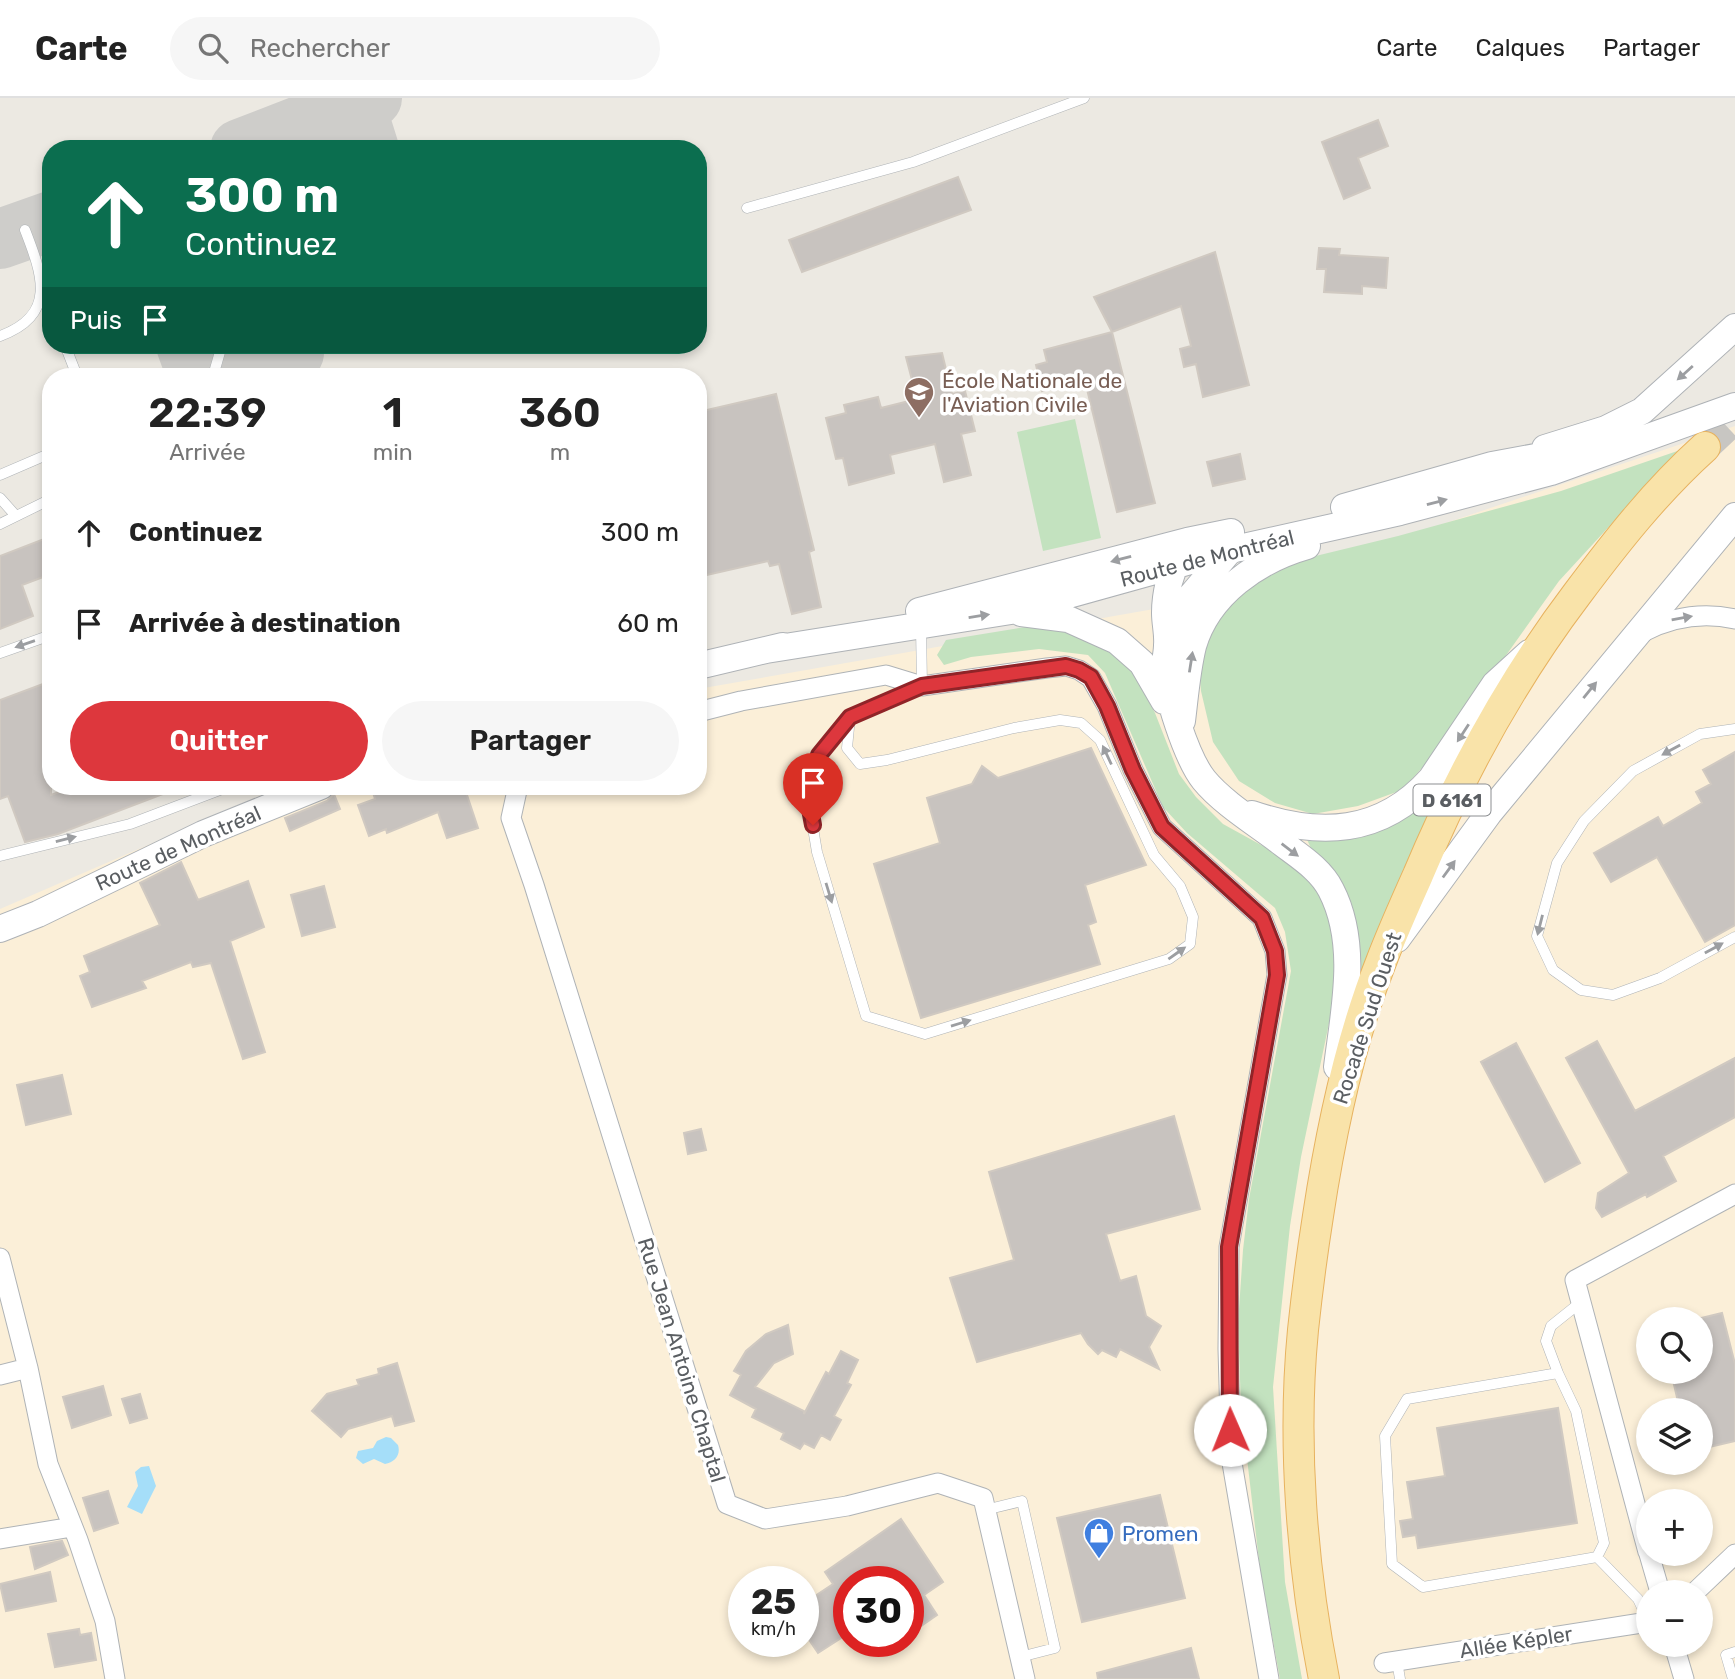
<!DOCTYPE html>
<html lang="fr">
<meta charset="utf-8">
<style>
body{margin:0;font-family:Rubik,sans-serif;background:#f6f6f6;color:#222;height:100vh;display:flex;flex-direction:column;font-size:26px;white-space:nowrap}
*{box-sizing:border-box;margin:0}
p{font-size:23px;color:#767676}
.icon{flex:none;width:38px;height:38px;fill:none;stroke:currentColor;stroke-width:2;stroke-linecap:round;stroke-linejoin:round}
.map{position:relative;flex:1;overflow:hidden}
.panel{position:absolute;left:42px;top:270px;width:665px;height:427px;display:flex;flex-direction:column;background:#fff;border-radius:28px;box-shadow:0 4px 10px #0003}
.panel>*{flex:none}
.banner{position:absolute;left:42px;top:42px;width:665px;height:214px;border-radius:28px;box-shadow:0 4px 10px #0003;background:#0b6e4f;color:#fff;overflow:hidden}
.buttons{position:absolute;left:1636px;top:1209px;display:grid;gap:14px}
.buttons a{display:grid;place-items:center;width:77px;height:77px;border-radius:50%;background:#fff;box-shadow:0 4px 10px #0003;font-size:35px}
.speed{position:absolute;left:728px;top:1468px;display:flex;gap:14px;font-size:35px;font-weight:700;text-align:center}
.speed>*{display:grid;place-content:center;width:91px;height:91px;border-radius:50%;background:#fff;box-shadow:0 4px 10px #0003;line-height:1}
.speed small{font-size:18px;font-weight:400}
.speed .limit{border:10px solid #d22;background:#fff;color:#111}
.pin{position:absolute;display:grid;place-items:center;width:60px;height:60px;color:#fff;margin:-72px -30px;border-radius:50% 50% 50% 0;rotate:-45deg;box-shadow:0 0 7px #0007}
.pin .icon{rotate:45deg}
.me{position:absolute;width:77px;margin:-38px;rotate:359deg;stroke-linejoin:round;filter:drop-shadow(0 0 5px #0008)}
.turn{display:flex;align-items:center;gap:24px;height:147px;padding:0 28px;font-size:32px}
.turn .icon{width:91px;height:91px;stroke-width:2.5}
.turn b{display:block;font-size:49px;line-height:60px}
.then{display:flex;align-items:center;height:66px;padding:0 28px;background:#0003;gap:14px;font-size:26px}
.eta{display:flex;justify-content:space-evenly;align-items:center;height:119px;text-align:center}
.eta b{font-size:42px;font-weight:600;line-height:49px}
.button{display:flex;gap:14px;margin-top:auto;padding:14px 28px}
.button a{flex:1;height:80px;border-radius:42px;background:#dd373d;color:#fff;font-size:28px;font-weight:600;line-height:80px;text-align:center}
.button a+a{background:#f6f6f6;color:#222}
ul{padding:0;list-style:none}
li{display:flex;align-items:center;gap:21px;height:91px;padding:0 28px}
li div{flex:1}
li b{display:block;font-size:26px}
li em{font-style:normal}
header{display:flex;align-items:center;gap:42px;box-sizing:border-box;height:98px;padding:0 35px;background:#fff;border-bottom:2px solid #e0e0e0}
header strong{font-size:33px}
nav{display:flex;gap:38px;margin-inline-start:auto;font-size:24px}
.search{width:490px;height:63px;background:#f6f6f6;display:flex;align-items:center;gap:18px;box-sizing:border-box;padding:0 24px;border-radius:38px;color:#767676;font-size:26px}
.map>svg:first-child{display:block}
.commercial{fill:#fbefd8;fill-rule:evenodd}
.green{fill:#c3e2bf}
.water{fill:#a5def9}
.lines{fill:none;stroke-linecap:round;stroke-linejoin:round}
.taxiway{stroke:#cecdca;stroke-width:60}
.building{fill:#c8c3bf;stroke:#d0c9c1;stroke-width:2}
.primary-tunnel{stroke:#c8c6c2;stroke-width:30;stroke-dasharray:30 15;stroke-linecap:butt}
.service-casing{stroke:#afb3b6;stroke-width:11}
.minor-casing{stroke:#afb3b6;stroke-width:21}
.secondary-casing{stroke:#aeb2b6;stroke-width:28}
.primary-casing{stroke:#e7b25f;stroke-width:32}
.service{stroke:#fff;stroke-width:10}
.minor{stroke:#fff;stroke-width:19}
.secondary{stroke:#fff;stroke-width:26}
.primary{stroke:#f9e3a9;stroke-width:30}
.oneway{fill:#9c9ea1}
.route-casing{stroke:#902428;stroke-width:18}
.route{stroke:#dd373d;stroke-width:12}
.labels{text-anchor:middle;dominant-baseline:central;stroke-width:7;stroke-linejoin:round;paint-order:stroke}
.shield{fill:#fff;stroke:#8c8e91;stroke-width:2}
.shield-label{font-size:19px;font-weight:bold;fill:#5a5e62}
.education-label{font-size:21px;fill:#785e54;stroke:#fff;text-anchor:start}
.street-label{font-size:21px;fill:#5a5e62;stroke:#fff}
.shop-label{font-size:21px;fill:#366cbe;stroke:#fff;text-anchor:start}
</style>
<header>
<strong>Carte</strong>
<div class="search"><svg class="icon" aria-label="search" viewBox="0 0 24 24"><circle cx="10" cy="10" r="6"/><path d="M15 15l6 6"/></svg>Rechercher</div>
<nav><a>Carte</a><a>Calques</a><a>Partager</a></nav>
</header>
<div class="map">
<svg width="1735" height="1581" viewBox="0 0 1735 1581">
<rect width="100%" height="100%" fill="#ece9e2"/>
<path class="commercial" d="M1735,328V1581H0V811L284,688H698V591L1228,498ZM1648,1222H1701V1274H1648ZM1648,1312H1701V1365H1648ZM1648,1404H1701V1456H1648ZM744,1484H803V1544H744ZM849,1484H908V1544H849ZM1648,1494H1701V1547H1648Z"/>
<path class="green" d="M1075,321L1101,440L1043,453L1017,334Z
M1689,349L1616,421L1559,483L1440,650L1402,692L1358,708L1313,716L1275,705L1239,683L1213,644L1201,593L1199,569L1205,544L1229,506L1268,475L1295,463L1398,438L1561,393Z
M1031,528L1088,535L1132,572L1155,615L1179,676L1196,699L1223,726L1283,759L1310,780L1325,804L1335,841L1337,887L1301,1059L1290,1128L1273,1289L1285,1484L1302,1581H1280L1260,1471L1241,1309L1238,1226L1243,1152L1249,1101L1291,873L1285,834L1275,810L1187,735L1163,709L1105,575L1088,557L1039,551L971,559L944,567L937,557L946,542Z
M1446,685L1366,877L1360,873L1334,772L1319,757L1312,753L1306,739L1419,710Z"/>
<path class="water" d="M386,1339L391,1340L398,1347C401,1357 395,1364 385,1366L374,1361L363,1366L356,1360L358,1353L373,1350L377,1343Z
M149,1368L156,1388L142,1416L127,1409L138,1388L135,1374L141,1369Z"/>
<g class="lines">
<path class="taxiway" d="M353,0L369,51
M240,51L372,0
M0,141L51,123
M186,247L194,269L205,277L220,276L294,255"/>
</g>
<path class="building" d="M1378,22L1388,48L1358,60L1370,90L1344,101L1322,44Z
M958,79L971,112L802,174L789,142Z
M1319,150L1340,151L1339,157L1388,160L1386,190L1362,188V196L1324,194L1326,171H1317Z
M1215,154L1249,287L1203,299L1196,266L1184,269L1180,251L1191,248L1181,208L1112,234L1094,199Z
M1112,234L1155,405L1117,414L1085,283L1042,293L1036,267L1047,264L1044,252Z
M942,255L952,296L965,293L975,333L961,336L971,377L944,384L935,346L890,357L894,375L849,387L843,360L836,361L826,320L846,315L844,307L878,299L881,310L917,301L906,259Z
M776,296L814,452L809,454L821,509L792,516L779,466L770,468L768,463L698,479V314Z
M1240,356L1245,381L1213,388L1207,364Z
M44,441L51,458V476L22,487L33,518L0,531V458Z
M51,583V697L75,688L181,689L58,736L25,744L8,698L0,701V602Z
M1091,650L1146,767L1085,787L1096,824L1088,827L1100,866L921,920L874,766L940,745L927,700L972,686L982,668L998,680Z
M1735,654V827L1705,844L1657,759L1611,784L1594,755L1658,719L1663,728L1702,705L1696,694L1711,686L1703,672Z
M371,688H464L478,730L447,740L438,714L387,735L386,731L369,738L358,707L375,701Z
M334,696L340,711L290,733L285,720L327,703Z
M181,764L198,802L248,783L264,829L230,843L265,954L243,961L211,865L193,869L191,864L142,883L146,890L92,909L80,878L90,874L84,858L160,827L140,785Z
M324,788L335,829L302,838L291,797Z
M1597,943L1635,1013L1735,960V1019L1663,1058L1676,1083L1647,1099L1646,1096L1602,1119L1596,1110L1598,1095L1629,1075L1566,960Z
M1516,945L1580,1065L1545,1084L1481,964Z
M62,977L71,1016L26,1027L17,987Z
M1174,1018L1200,1111L1106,1136L1120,1183L1136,1178L1146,1218L1161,1228L1149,1249L1159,1271L1120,1251L1116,1259L1102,1252L1098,1256L1088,1246L1081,1235L977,1264L950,1180L1014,1162L989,1074Z
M701,1031L706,1052L688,1056L684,1035Z
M1722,1215L1735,1266V1343L1701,1351V1312H1680L1671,1274H1701V1220Z
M788,1227L793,1256L774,1265L755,1289L804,1313V1316L826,1274L829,1276L841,1253L858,1262L847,1285L851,1287L834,1318L841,1322L830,1342L821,1337L814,1350L804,1345L800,1351L781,1341L784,1335L752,1319L756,1311L730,1297L741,1277L734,1273L746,1253L766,1236Z
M397,1265L414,1323L395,1328L392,1318L348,1331L341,1339L312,1313L327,1296L359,1287L357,1282L379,1276L378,1271Z
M103,1288L111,1317L72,1330L63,1299Z
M140,1296L147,1320L130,1325L122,1301Z
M1558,1310L1577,1425L1418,1450L1416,1437L1403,1439L1400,1423L1413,1421L1407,1384L1445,1378L1437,1330Z
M108,1393L118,1425L94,1433L83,1400Z
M1160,1397L1185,1500L1082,1524L1057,1420Z
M901,1421L943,1484L924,1497L937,1517L908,1537V1484H849V1535L818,1555L803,1533V1506L833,1486L825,1474Z
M62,1443L68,1457L35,1471L30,1449Z
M50,1474L56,1503L6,1513L0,1486Z
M79,1531L80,1537L91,1535L96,1562L55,1569L48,1536Z
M1191,1550L1199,1581H1098L1097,1575Z"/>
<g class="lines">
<path class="primary-tunnel" d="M1705,349L1735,321"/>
<g class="service-casing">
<path id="service" d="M747,110L913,64L1084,0
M43,190L51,210
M0,238C58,217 42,176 25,132
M65,247L77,278
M213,278L222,247
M0,377L51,355
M0,400L16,418
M0,426L51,401
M0,555L51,537
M850,619L847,650L860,666L887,662L1014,630L1060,622L1081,625L1100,642L1154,757L1180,788L1193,819L1190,846L1169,861L925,936L866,918L817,754L808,700L819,657L850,619L922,588L921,528
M1735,631L1700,636L1633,673L1584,723L1557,765L1537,838L1553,872L1581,892L1613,897L1660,880L1735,839
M0,758L130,726L230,688
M1558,1275L1576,1313L1604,1445L1597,1459L1423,1489L1392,1466L1385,1338L1407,1301Z
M1558,1275L1546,1243L1551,1228L1581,1204
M985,1412L1022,1403L1055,1550L1020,1559
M1597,1459L1638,1501L1648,1522
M1397,1563L1400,1581
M1733,1581L1726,1557L1735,1554"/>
</g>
<g class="minor-casing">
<path id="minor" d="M1643,534C1672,519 1703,514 1735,521
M698,614L741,603L886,577L922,588L1047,570L1066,568L1079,572L1091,580L1107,608L1133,672L1162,729L1262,820L1275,853L1277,877L1229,1149L1228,1251L1231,1359L1269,1581
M518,688L511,720L534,787L727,1406L765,1421L847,1408L938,1385L983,1400L1025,1581
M0,1160L28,1270L48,1366L78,1442L105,1523L115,1581
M0,1277L28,1270
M0,1441L72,1429
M1648,1454L1575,1182L1735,1096
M1649,1456L1660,1494
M1695,1494L1735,1456
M1674,1547L1684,1581
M1384,1565L1648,1524"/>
</g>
<g class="secondary-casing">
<path id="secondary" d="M1545,350L1606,331L1642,313L1735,229
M1344,409L1492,367L1568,353
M1181,454C1171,473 1165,493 1165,515C1165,526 1168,536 1167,547C1167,554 1165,561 1165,568C1165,594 1187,661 1204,682C1222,704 1254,724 1278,742C1297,757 1320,770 1331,792C1359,846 1344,912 1337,969
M919,513L1187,443L1231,434
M1021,515L1068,521L1117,543L1142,565L1164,603
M1168,543L1191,498L1231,451
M766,552L1011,513L1230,452L1400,414L1551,374L1735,308
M698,568L783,548
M1182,623C1185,599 1187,572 1193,548C1208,496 1258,462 1307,448
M1252,716C1319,739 1381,737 1431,681L1495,586L1529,555
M0,831L38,816L203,736L321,688
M1397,841L1489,715L1735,418"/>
</g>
<g class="primary-casing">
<path id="primary" d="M1324,1581C1302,1470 1292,1345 1303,1232C1307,1194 1312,1156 1318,1118C1331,1032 1349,945 1381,864C1392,835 1405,806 1418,777C1460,677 1511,583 1577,496C1616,444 1656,393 1705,349"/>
</g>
<use href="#service" class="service"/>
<use href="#minor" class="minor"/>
<use href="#secondary" class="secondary"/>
<use href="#primary" class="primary"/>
</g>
<defs><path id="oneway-solid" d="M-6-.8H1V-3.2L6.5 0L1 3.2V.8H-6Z" transform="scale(1.75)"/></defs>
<g class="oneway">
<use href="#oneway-solid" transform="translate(1685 275) rotate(138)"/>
<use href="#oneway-solid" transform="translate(1437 404) rotate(-15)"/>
<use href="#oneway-solid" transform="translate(1121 461) rotate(165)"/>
<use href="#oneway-solid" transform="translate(979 518) rotate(-9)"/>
<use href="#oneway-solid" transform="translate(1682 520) rotate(-10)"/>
<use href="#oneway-solid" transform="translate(25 546) rotate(161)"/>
<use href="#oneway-solid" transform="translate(1191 564) rotate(-81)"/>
<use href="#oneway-solid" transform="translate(1590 592) rotate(-51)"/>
<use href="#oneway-solid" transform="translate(1463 635) rotate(123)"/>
<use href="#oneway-solid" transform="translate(1671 652) rotate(151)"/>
<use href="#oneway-solid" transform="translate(1107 657) rotate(-115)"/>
<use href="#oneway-solid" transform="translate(66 741) rotate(-14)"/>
<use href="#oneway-solid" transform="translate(1290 752) rotate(37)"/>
<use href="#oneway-solid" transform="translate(1449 771) rotate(-54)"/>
<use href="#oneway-solid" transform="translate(829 795) rotate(73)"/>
<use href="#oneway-solid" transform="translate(1540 827) rotate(104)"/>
<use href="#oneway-solid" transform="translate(1714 850) rotate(-29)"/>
<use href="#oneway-solid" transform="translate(1177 855) rotate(-35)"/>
<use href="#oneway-solid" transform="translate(961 925) rotate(-17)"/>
</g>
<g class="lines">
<g class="route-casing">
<path id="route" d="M813,727L808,700L819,657L850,619L922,588L1066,568L1079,572L1091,579L1107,608L1133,672L1162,729L1262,820L1275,853L1277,877L1229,1149L1230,1332"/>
</g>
<use href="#route" class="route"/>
</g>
<defs>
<g id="university-pin" transform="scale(1.575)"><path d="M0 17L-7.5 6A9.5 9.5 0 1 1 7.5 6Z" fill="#8d6e63" stroke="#fff"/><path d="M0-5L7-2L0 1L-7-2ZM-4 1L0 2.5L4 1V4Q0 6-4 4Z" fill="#fff"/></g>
<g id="shop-pin" transform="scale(1.575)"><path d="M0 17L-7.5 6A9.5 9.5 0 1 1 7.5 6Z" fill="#3f7fe0" stroke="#fff"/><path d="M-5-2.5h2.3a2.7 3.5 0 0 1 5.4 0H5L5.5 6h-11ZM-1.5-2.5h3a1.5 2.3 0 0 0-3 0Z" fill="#fff"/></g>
</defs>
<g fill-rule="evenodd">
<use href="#university-pin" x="919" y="294"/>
<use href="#shop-pin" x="1099" y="1435"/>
</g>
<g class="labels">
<rect class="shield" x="1413.5" y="686.5" width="77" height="31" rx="5"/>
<g class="shield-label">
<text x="1452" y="702">D 6161</text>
</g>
<g class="education-label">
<text x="942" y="282">École Nationale de<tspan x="942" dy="24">l'Aviation Civile</tspan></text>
</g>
<g class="street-label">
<text transform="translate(1207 460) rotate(-14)">Route de Montréal</text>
<text transform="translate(178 750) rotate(-24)">Route de Montréal</text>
<text transform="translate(1367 920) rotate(-72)">Rocade Sud Ouest</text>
<text transform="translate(682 1262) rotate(73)">Rue Jean Antoine Chaptal</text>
<text transform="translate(1516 1544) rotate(-9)">Allée Képler</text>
</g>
<g class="shop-label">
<text x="1122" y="1435">Promen</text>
</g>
</g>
</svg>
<div class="buttons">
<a><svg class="icon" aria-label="search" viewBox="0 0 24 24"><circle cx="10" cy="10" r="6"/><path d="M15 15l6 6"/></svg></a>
<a><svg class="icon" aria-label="layers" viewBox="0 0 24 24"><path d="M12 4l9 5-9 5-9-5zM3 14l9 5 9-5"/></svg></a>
<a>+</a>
<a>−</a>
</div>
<div class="speed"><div>25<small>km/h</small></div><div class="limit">30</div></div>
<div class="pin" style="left:813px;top:727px;background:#d93025"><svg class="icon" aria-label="arrive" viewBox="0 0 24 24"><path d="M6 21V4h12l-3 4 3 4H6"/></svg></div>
<svg class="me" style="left:1230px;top:1332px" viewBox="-20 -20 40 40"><circle r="19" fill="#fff"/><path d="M0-13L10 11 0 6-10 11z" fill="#dd373d"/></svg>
<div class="banner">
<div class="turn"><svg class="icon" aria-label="ahead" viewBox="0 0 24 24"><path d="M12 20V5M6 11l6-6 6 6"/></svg><div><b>300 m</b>Continuez</div></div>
<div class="then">Puis<svg class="icon" aria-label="arrive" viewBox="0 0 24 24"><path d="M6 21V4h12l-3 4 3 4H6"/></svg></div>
</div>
<section class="panel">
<div class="eta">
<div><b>22:39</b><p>Arrivée</p></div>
<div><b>1</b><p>min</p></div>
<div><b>360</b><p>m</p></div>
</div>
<ul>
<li><svg class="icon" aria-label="ahead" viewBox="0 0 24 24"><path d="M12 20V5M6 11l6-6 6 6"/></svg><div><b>Continuez</b></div><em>300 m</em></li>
<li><svg class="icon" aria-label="arrive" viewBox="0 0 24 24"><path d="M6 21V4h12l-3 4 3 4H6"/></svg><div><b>Arrivée à destination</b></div><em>60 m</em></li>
</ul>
<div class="button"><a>Quitter</a><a>Partager</a></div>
</section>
</div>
